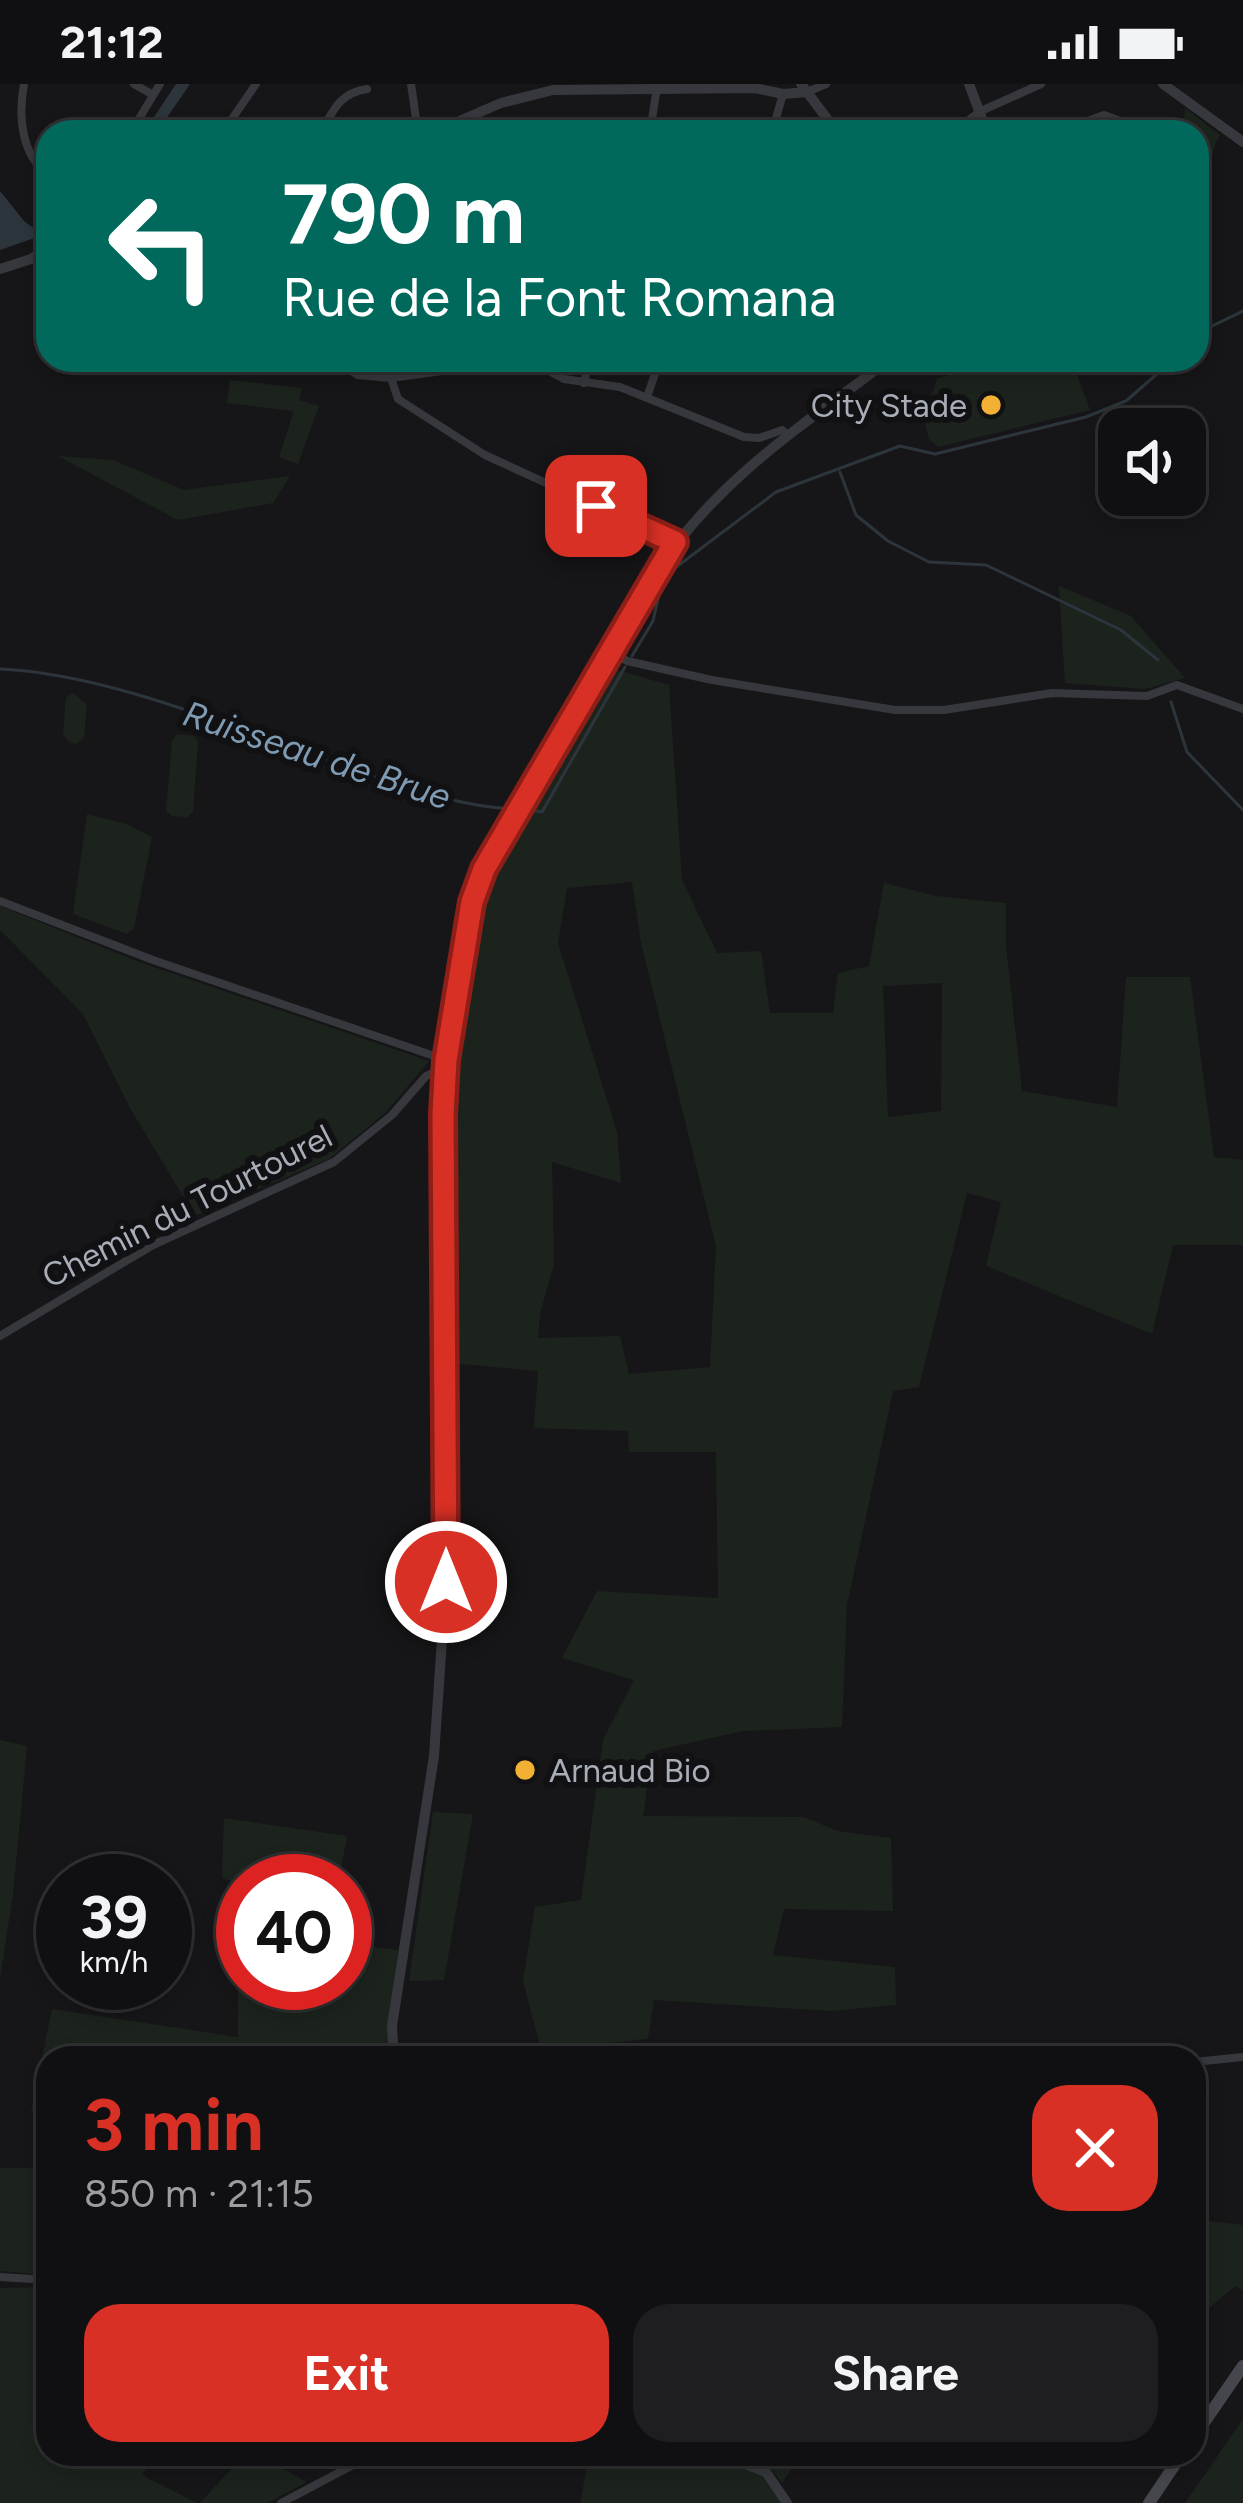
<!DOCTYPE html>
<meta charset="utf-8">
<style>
body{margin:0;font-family:Figtree,sans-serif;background:#1e1e20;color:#f1f3f6;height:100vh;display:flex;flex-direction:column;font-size:45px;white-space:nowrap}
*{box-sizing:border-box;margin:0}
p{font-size:39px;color:#9c9d9f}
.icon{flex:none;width:66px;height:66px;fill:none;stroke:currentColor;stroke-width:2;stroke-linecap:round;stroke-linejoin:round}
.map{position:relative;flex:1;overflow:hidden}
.details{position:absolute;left:36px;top:1962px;width:1170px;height:420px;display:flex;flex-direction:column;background:#101012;border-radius:36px;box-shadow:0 6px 18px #0003,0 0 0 3px #303032}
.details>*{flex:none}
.banner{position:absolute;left:36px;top:36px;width:1173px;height:252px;border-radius:36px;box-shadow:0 6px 18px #0003,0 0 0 3px #303032;background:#00695c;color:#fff;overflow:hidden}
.fabs{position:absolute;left:1098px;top:324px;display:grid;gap:24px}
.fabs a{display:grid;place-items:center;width:108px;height:108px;border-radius:24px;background:#101012;box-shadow:0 6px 18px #0003,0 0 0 3px #303032;font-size:60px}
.speed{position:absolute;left:36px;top:1770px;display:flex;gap:24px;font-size:60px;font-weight:700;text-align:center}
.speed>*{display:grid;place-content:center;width:156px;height:156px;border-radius:50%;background:#101012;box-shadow:0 6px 18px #0003,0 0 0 3px #303032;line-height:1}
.speed small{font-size:30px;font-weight:400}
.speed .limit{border:18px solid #d22;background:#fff;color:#111}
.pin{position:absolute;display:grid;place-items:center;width:102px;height:102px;color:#fff;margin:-51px;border-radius:24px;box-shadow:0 6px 18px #0006}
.me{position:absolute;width:132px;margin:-66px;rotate:0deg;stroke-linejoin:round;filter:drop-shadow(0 0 9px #0008)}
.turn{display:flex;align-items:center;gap:42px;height:252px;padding:0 48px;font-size:54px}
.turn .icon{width:156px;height:156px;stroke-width:2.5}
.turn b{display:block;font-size:84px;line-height:102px}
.round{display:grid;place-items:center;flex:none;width:126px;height:126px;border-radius:36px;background:#1e1e20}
.head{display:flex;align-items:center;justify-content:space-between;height:204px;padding:0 48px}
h1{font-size:72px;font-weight:700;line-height:90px;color:#d93025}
.action{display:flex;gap:24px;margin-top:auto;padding:24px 48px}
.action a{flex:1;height:138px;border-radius:36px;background:#d93025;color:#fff;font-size:48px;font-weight:700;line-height:138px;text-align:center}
.action a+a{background:#1e1e20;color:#f1f3f6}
.status{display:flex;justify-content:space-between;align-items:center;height:84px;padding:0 60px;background:#101012;direction:ltr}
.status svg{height:33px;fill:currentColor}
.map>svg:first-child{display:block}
.green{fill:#1c231d;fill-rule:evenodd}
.water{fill:#2c353c}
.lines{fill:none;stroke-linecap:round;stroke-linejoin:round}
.stream{stroke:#2c353c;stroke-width:3}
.minor{stroke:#37383d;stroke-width:8}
.tertiary{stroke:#37383d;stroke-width:10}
.secondary{stroke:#45474d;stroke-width:12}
.route-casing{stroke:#8d1f18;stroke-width:30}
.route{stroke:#d93025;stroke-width:21}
.poi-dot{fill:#f2b134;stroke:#111113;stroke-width:4.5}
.labels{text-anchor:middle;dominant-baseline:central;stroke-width:12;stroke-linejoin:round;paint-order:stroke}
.poi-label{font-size:33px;fill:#a8adb8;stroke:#111113;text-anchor:end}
.street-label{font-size:33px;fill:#a8adb8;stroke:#111113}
.water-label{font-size:36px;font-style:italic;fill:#7f9bb3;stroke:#111113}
</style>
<div class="status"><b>21:12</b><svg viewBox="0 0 49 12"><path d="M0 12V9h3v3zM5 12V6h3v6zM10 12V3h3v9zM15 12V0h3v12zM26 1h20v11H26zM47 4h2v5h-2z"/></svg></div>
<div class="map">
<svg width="1243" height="2419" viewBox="0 0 1243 2419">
<rect width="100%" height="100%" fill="#161618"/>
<path class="green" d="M1185,24L1220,51C1205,75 1217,91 1197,118V48H1183Z
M973,276H1072L1090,326L938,363L929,355L924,334L937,295L966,285L965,280Z
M230,296L302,304L299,316L319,322L298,380L279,373L294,327L227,319Z
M58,372L113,376L184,406L290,392L273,419L178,436Z
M1059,502L1131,532L1185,594L1145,605L1065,599Z
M614,585L669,601L682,796L717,869L761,867L770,929H833L838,889L869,882L884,799L936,812L1006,819V862L1022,1007L1117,1023L1126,893H1190L1214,1073L1243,1076V1161H1173L1152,1250L986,1182L1001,1118L967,1109L919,1303L893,1307L847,1521L842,1643L743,1647L653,1667L643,1732L804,1733L837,1747L891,1754L893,1827L784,1825L773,1871L895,1883L896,1921L831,1927L654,1916L648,1955L541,1966L523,1897L535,1823L581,1816L603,1656L634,1596L562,1574L597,1507L718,1514L716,1368H629L628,1347L534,1344L538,1287L452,1279L453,999L478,814L489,789ZM632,798L641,859L716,1162L710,1283L629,1290L620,1252L538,1254L540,1230L554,1180L552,1078L621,1099L617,1048L558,859L567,804ZM942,899L941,1027L888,1033L883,902Z
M73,609L87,620L84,654L76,660L69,658L63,650L66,614Z
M177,650L194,652L198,657L193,727L188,733L172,732L166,727L172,656Z
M87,730L126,740L152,753L134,844L127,850L73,830Z
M0,822L139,878L429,977L386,1028L329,1075L195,1132L130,1024L83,930L0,846Z
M0,1656L27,1662L13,1810L0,1895Z
M433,1728L473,1730L444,1896L409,1897Z
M224,1734L347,1752L339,1797H243V1801L222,1794Z
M243,1829V1899H345V1859L398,1866L386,1974H48V2030L31,2028L52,1925L238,1953V1865Z
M0,2084H48V2191L0,2187Z
M1209,2137L1243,2141V2207L1235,2202L1196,2235L1194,2155Z
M48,2203V2370H156L142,2391L197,2419H0V2204Z
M1243,2335V2419H1185L1236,2345Z
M245,2370H256L307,2398L267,2419H200Z
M588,2370H703L763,2392L781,2419H581Z
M747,2370H802L782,2399L764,2376Z"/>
<path class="water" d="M176,0H190L157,48H144Z
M0,107L24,137L43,151L0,166Z"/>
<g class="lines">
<path class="stream" d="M1197,255L1212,242L1243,227
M840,388L856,431L888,457L929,478L986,481L1121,546L1158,576
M632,572L653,537L663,493L776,408L900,362L935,370L1086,333L1126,317L1173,276
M0,585C113,590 246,649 355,686C409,704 459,723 516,725
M1171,618L1187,668L1243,726
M526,725L542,728L625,583"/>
<path class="minor" d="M24,0C18,32 21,70 48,91
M134,0L153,11
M411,0L418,48
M807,8L826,0
M131,48L160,0
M223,48L256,0
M321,48C334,25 340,9 367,5
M650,48L657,3
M772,48L783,10
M952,48L981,27L1041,0
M1058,48L1104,31L1123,38L1130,48
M349,276L350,286L358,291L391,294L523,276
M528,276L564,295L620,303L744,353L759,354L782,346L788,351
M904,276L907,283
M391,294L398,315L485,371L675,458
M584,299L589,276
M647,313L657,284L654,276
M612,568L627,577L712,596L895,626H944L1052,609L1147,612L1177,601L1243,625
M0,817L153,876L446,976
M0,1252L153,1161L334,1078L392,1031L426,992L445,983
M1194,1978L1243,1973
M0,2193L48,2196
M281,2419L374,2370"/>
<path class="tertiary" d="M801,0L837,48
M969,0L987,48
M1163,0L1243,58
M434,48L501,19L553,6L755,4L783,10L807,8
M0,185L31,175L48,164
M394,1974L392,1942L434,1672L446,1498L444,1001L470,828L484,785L656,489C715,397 803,341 889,276
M718,2370L766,2388L787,2419"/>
<path class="secondary" d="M1194,2353L1243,2282
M1149,2419L1182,2370"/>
</g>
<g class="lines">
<g class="route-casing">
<path id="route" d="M446,1498L443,1030L446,976L472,818L484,785L675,458L596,422"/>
</g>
<use href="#route" class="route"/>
</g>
<g class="poi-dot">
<circle cx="991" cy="321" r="12"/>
<circle cx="525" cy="1686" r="12"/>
</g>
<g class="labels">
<g class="poi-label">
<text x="967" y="321">City Stade</text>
<text x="549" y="1686" text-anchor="start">Arnaud Bio</text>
</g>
<g class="street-label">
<text transform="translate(187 1122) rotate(-27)">Chemin du Tourtourel</text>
</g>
<g class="water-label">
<text transform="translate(317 671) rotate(18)">Ruisseau de Brue</text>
</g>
</g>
</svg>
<div class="fabs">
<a><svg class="icon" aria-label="sound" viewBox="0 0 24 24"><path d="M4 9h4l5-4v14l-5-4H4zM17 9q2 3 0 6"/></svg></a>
</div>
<div class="speed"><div>39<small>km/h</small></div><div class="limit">40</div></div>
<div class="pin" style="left:596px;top:422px;background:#d93025"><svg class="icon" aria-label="arrive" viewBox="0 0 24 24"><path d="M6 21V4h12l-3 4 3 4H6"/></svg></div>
<svg class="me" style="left:446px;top:1498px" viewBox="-20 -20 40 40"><circle r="17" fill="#d93025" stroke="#fff" stroke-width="3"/><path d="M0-11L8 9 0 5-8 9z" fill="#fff"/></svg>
<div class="banner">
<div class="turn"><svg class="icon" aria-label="left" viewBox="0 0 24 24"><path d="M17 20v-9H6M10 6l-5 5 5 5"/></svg><div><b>790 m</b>Rue de la Font Romana</div></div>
</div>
<section class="details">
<div class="head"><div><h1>3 min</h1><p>850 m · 21:15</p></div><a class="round" style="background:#d93025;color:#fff"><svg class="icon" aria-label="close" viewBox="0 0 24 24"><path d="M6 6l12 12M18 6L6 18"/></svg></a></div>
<div class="action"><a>Exit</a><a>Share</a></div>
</section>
</div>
